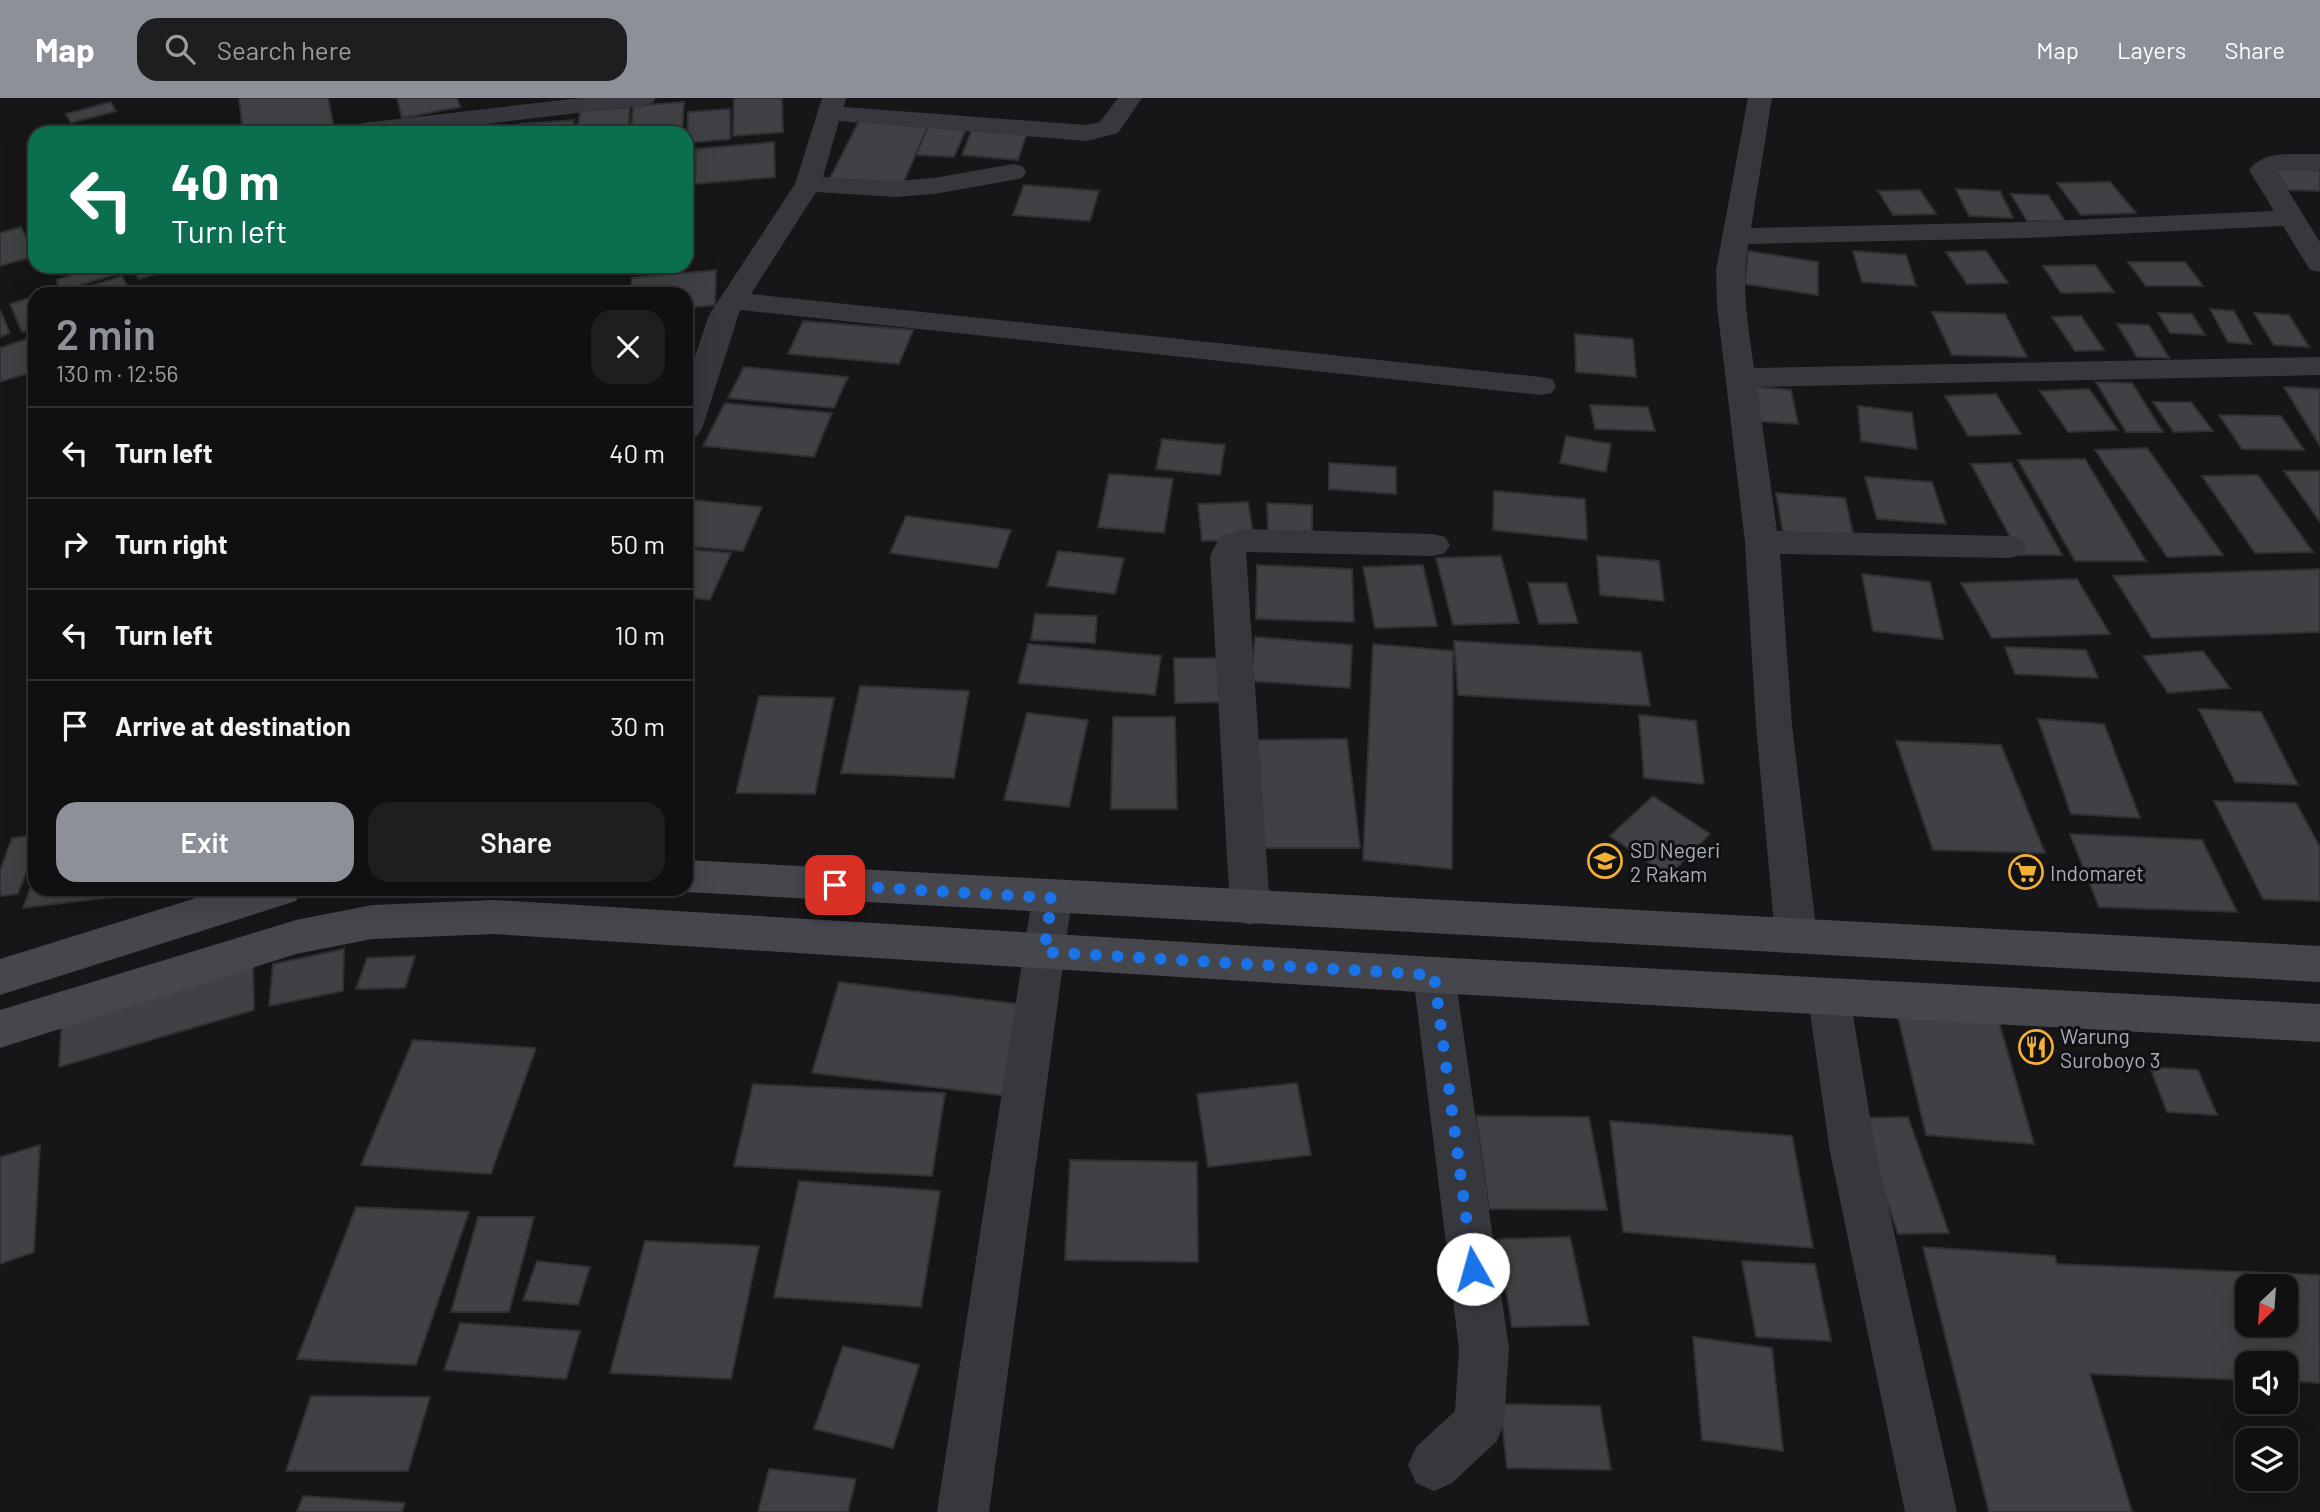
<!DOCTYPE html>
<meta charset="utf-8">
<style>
body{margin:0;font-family:Barlow,sans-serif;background:#1e1e20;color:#f1f3f6;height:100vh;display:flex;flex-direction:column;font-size:26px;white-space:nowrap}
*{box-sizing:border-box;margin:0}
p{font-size:23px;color:#9c9d9f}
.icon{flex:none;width:38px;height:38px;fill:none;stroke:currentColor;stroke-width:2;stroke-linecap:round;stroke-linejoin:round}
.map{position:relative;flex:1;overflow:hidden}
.panel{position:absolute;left:28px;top:189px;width:665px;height:609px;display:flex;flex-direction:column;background:#101012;border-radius:21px;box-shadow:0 7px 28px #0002,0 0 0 2px #303032}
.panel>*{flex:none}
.guide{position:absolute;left:28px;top:28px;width:665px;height:147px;border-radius:21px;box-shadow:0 7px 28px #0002,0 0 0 2px #303032;background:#0b6e4f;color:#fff;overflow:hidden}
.needle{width:46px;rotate:205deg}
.controls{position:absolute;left:2235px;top:1176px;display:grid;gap:14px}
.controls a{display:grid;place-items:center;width:63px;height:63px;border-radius:14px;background:#101012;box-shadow:0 7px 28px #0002,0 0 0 2px #303032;font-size:35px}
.pin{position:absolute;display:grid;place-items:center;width:60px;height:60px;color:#fff;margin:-30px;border-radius:14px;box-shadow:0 4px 10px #0006}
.me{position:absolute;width:77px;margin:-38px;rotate:353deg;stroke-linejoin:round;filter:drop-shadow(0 0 5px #0008)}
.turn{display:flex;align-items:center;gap:24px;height:147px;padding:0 28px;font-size:32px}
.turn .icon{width:91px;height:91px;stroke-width:2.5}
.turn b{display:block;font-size:49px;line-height:60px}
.round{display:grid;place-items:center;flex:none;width:74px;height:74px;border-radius:21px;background:#1e1e20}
.summary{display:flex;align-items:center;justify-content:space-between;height:119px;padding:0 28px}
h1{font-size:42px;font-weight:600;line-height:52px;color:#8c9099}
.button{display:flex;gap:14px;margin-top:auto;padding:14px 28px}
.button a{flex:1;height:80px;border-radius:21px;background:#8c9099;color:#fff;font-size:28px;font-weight:600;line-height:80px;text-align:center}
.button a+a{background:#1e1e20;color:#f1f3f6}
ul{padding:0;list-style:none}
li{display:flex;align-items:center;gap:21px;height:91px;padding:0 28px;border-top:2px solid #303032}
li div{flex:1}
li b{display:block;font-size:26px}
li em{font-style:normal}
header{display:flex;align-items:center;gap:42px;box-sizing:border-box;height:98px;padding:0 35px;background:#8c9099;color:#fff}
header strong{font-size:33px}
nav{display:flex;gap:38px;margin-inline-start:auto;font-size:24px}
.search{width:490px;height:63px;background:#1e1e20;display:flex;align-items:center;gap:18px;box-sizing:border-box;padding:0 24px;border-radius:21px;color:#9c9d9f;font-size:26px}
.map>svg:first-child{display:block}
.building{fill:#404145;stroke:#303034;stroke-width:2;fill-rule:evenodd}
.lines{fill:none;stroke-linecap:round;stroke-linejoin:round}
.street{fill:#37383d;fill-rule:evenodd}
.secondary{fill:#45474d;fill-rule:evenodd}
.route{stroke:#1a73e8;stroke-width:12;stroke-dasharray:0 21.6}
.labels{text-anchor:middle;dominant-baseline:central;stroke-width:6;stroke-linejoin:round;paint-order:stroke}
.poi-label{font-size:21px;fill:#a8adb8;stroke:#111113;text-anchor:start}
</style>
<header>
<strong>Map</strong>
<div class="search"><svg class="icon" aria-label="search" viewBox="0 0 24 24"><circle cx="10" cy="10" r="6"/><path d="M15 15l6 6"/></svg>Search here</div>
<nav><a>Map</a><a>Layers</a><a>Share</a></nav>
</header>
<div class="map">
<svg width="2320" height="1414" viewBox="0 0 2320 1414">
<rect width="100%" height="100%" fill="#161618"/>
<path class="building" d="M239,0H328L335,35H243Z
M397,0H457L460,9L402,20Z
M734,0H782L783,34L733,38Z
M111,4L116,13L71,25L66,16Z
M684,4L682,35H631L633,8Z
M630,9L628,35H577L580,13Z
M730,11V41L687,45L688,14Z
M574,22L572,35H518L520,26Z
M859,23L928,28L902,88L829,82Z
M928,28L966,31L954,59L916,57Z
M972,31L1027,35L1018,62L962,57Z
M774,44L775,79L695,86L696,51Z
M2274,70L2320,72V93L2288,92Z
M2110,84L2136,115L2081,117L2057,85Z
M1024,87L1099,93L1090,123L1013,117Z
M1956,91L2000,93L2013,120L1969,118Z
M1920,92L1936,116L1893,117L1878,93Z
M2011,96L2048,97L2065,123H2027Z
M21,129L35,158L0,168V135Z
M1748,153L1818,164V197L1745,186Z
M1853,153L1906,157L1916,188L1862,184Z
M1986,153L2008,185L1967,186L1946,154Z
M2128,164H2185L2203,188H2146Z
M2095,167L2114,194L2061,195L2043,168Z
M102,168H124L127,173L61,193L56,182Z
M131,168H181L139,181Z
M716,172L715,207L686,210V196H630L632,180Z
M122,178L131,196H65Z
M35,198V230L22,234L10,206Z
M2210,211L2234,213L2252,246L2228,244Z
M0,212L10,235L0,239Z
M1932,214L2005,216L2027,259L1952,257Z
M2158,215L2192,216L2205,237L2170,235Z
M2254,215L2289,217L2309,249L2274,247Z
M2081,218L2104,252L2075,253L2052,219Z
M803,223L913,232L899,266L788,256Z
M2117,226L2149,227L2169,260L2137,259Z
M1575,236L1633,241L1636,279L1576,274Z
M35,238V273L0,284V250Z
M744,269L848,279L834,310L728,300Z
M2096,284L2132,285L2163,334H2126Z
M1748,288L1791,292L1798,326L1754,323Z
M2284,289L2320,291V348Z
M2089,291L2118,332L2068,334L2040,293Z
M1996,296L2021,336L1968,338L1945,298Z
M2153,304H2191L2213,333L2174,334Z
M725,305L832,315L814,359L703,348Z
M1590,307L1648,309L1655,333L1595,331Z
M1858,308L1912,315L1917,351L1861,343Z
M2219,317L2281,318L2304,352L2242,351Z
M1566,338L1611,346L1606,374L1560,365Z
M1162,341L1225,347L1220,377L1156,371Z
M2147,350L2223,457L2167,459L2095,352Z
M2085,361L2146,463H2075L2018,362Z
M1329,365L1396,369V396L1329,391Z
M2011,365L2062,457H2020L1971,366Z
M2284,373H2320V424Z
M1109,376L1173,381L1164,435L1098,429Z
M2258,377L2313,454L2255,455L2202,378Z
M1865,379L1932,384L1946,426L1877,421Z
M1494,393L1585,401L1587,442L1493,432Z
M1776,395L1845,400L1854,440L1783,434Z
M686,401L762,409L743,453L686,448Z
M1248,404L1254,441L1202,443L1198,406Z
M1267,405L1312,407V438L1268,437Z
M906,418L1011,432L997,470L890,455Z
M686,451L731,455L710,502L686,499Z
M1058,453L1124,460L1115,496L1047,488Z
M1501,458L1519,525L1453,527L1436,460Z
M1597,458L1659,463L1664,503L1600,497Z
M1257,467L1352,471L1354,524L1256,521Z
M1423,467L1437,528L1375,530L1363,469Z
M2320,471V534L2152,540L2113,478Z
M1862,476L1930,484L1943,541L1873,533Z
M2077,481L2110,536L1992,540L1961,485Z
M1528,485H1566L1578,525L1539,526Z
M1035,516L1097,518L1095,545L1031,542Z
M1255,539L1352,547L1350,590L1251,583Z
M1454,543L1641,554L1650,608L1458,597Z
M1028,546L1161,558L1155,597L1018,585Z
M1373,546L1453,553L1452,771L1363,762Z
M2005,549L2086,552L2098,580L2015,576Z
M2203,553L2230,590L2168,595L2143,558Z
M1174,560H1223L1226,604L1175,605Z
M860,588L969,593L954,680L841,675Z
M759,598L834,600L815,696L736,695Z
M2199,611L2261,614L2298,687L2235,684Z
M1027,615L1088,622L1069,709L1004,702Z
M1639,617L1696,623L1704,686L1644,680Z
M1113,619H1175L1177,711H1111Z
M2038,621L2104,626L2140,720L2071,716Z
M1347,641L1360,750H1263L1255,642Z
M1896,643L2001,647L2045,755L1933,752Z
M1653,698L1710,736L1668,778L1610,738Z
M2214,703L2296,705L2320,749V803L2263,801Z
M2070,736L2202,742L2237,814L2099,809Z
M35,737V750L18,796L0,798V772L12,740Z
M35,777V791H114L111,799L23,810Z
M344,851L343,893L269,908L273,866Z
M415,858L405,890L356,891L367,860Z
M253,862L254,912L59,969L62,918Z
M839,884L1026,907L1007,998L812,975Z
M1897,915L1999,924L2034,1046L1926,1037Z
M413,942L536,950L491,1076L361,1067Z
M2150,969L2198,972L2217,1017L2167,1014Z
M1297,985L1311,1057L1208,1069L1197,996Z
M753,986L945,995L932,1078L734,1068Z
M1476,1018L1589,1019L1607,1112L1489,1111Z
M1908,1019L1949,1135L1898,1136L1859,1020Z
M1610,1023L1792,1038L1813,1150L1623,1134Z
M40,1047L34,1154L0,1166V1059Z
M1070,1062L1197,1064L1198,1164L1065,1162Z
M799,1083L940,1093L921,1209L774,1199Z
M356,1109L469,1114L416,1267L297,1261Z
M478,1119H534L509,1214H451Z
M1570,1139L1589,1227L1512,1229L1498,1141Z
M645,1143L759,1148L731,1281L610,1275Z
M1923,1149L2055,1158L2057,1166L2320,1177V1285L2286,1283V1265H2247V1282L2090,1276L2132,1414H1989ZM2247,1188H2286V1227H2247Z
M537,1163L590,1169L578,1207L523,1202Z
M1742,1163L1815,1166L1831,1243L1756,1239Z
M460,1225L580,1233L566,1281L444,1272Z
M1693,1239L1772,1250L1783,1353L1702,1342Z
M843,1248L919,1267L893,1350L814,1331Z
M311,1298L430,1299L408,1373H286Z
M1500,1306L1600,1308L1611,1372L1507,1370Z
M769,1371L856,1381L848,1414H758Z
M303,1398L405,1405L402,1414H297Z"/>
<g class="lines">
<path class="street" d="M581,0H656L653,5L644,7L410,35L350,33L354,28L363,25Z
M822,0H846L844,9L1086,27L1100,24L1118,0H1142L1118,35L1086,43L839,23L823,79L896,83L934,80L1013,66L1022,68L1026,74L1022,80L1013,82L934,96L896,99L816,94L751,196L1541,279L1552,281L1556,288L1552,295L1541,297L740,212L702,331L697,338L686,341V285L709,217L795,86Z
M1748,0H1772L1751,130L2026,124L2274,113L2249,72C2264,51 2297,57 2320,56V72L2276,73L2320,144V174L2310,172L2283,128L2026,140L1748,146C1741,188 1748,228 1754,270L2320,259V277L1757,289L1777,433L2009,438L2021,441L2026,449L2021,457L2009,460L1780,456L1792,627L1817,838L1811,850L1796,855L1781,850L1775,838L1756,627L1745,444L1717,208L1716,172Z
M1247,431L1433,436L1445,439L1450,447L1445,455L1433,458L1246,454L1270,810L1264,822L1250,827L1236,822L1230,810L1210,458L1220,438Z
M1052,783L1066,788L1072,800L989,1414H937L1032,800L1038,788Z
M1434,859L1449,864L1455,877L1509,1251L1504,1325L1497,1343L1452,1385L1434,1393L1416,1385L1408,1367L1416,1349L1455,1313L1459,1251L1413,877L1419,864Z
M1829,882L1844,887L1850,900L1876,1054L1957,1414H1905L1830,1054L1808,900L1814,887Z"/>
<path class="secondary" d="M686,762L2320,848V884L686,794L676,791H686Z
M225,791H302L296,803L0,897V861Z
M494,802L1434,859L2320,906V944L1434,895L494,836L372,841L296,856L0,950V912L296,822L372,807Z"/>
</g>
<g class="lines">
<path class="route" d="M835,787L1052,800L1044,854L1434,877L1473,1171"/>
</g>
<defs>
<g id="school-ring" transform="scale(1.75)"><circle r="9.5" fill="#111113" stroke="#f2b134" stroke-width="1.5"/><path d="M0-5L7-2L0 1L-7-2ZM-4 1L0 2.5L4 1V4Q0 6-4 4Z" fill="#f2b134"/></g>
<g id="supermarket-ring" transform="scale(1.75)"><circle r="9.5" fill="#111113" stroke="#f2b134" stroke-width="1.5"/><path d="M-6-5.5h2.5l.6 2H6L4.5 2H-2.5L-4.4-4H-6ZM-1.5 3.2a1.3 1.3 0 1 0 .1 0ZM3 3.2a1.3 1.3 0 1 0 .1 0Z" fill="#f2b134"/></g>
<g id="restaurant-ring" transform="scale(1.75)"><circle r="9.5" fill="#111113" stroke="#f2b134" stroke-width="1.5"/><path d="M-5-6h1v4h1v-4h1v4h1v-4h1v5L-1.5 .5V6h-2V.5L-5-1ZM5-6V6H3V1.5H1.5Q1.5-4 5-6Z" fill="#f2b134"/></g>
</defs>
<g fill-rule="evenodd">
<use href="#school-ring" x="1605" y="763"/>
<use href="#supermarket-ring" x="2026" y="774"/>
<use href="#restaurant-ring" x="2036" y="949"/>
</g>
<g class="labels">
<g class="poi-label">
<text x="1630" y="751">SD Negeri<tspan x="1630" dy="24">2 Rakam</tspan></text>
<text x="2050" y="774">Indomaret</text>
<text x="2060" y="937">Warung<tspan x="2060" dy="24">Suroboyo 3</tspan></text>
</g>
</g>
</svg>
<div class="controls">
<a><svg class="needle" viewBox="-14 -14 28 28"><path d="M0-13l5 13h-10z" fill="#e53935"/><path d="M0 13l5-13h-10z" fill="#9c9d9f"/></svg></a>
<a><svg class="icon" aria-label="sound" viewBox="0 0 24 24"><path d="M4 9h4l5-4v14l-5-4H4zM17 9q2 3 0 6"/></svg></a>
<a><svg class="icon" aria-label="layers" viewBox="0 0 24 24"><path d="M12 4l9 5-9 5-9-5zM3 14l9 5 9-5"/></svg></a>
</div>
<div class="pin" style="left:835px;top:787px;background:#d93025"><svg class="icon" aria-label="arrive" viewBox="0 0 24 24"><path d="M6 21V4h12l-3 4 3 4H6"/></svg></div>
<svg class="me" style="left:1473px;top:1171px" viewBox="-20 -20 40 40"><circle r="19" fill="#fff"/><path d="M0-13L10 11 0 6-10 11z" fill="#1a73e8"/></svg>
<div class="guide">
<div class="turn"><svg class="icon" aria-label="left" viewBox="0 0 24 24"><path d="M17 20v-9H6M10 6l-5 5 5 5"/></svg><div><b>40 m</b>Turn left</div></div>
</div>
<section class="panel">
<div class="summary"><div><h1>2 min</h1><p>130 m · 12:56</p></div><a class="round"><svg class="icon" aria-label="close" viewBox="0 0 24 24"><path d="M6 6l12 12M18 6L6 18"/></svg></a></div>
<ul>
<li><svg class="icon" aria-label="left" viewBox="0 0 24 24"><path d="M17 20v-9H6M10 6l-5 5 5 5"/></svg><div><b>Turn left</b></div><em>40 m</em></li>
<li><svg class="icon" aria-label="right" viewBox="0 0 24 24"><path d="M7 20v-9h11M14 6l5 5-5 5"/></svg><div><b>Turn right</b></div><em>50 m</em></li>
<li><svg class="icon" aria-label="left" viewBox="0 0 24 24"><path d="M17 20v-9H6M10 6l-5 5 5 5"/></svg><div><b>Turn left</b></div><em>10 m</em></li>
<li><svg class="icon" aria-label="arrive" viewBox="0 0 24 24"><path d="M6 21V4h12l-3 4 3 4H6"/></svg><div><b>Arrive at destination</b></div><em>30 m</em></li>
</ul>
<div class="button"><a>Exit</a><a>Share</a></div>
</section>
</div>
